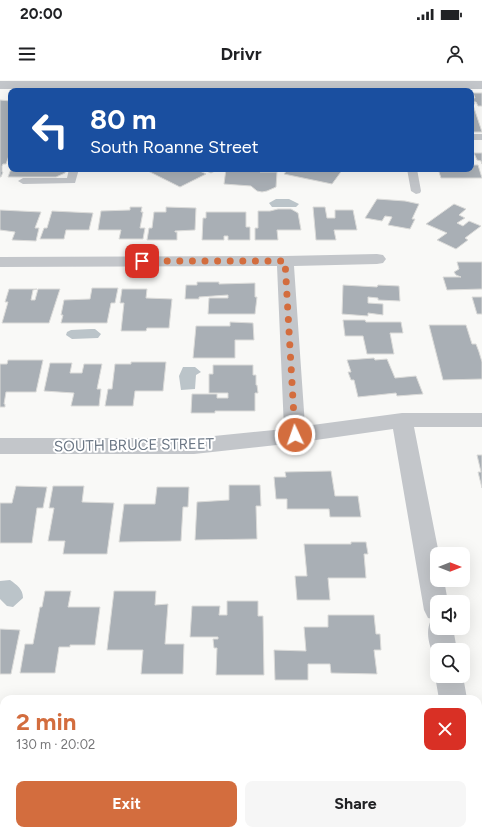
<!DOCTYPE html>
<meta charset="utf-8">
<style>
body{margin:0;font-family:Figtree,sans-serif;background:#f6f6f6;color:#202124;height:100vh;display:flex;flex-direction:column;font-size:15px;white-space:nowrap}
*{box-sizing:border-box;margin:0}
p{font-size:13px;color:#757577}
.icon{flex:none;width:22px;height:22px;fill:none;stroke:currentColor;stroke-width:2;stroke-linecap:round;stroke-linejoin:round}
.map{position:relative;flex:1;overflow:hidden}
.panel{position:absolute;left:0px;top:615px;width:482px;height:140px;display:flex;flex-direction:column;background:#fff;border-radius:12px 12px 0 0;box-shadow:0 4px 16px #0002}
.panel>*{flex:none}
.top-card{position:absolute;left:8px;top:8px;width:466px;height:84px;border-radius:8px;box-shadow:0 4px 16px #0002;background:#1a4fa0;color:#fff;overflow:hidden}
.needle{width:26px;rotate:90deg}
.tools{position:absolute;left:430px;top:467px;display:grid;gap:8px}
.tools a{display:grid;place-items:center;width:40px;height:40px;border-radius:8px;background:#fff;box-shadow:0 4px 16px #0002;font-size:20px}
.pin{position:absolute;display:grid;place-items:center;width:34px;height:34px;color:#fff;margin:-17px;border-radius:8px;box-shadow:0 2px 6px #0006}
.me{position:absolute;width:44px;margin:-22px;rotate:357deg;stroke-linejoin:round;filter:drop-shadow(0 0 3px #0008)}
.turn{display:flex;align-items:center;gap:14px;height:84px;padding:0 16px;font-size:18px}
.turn .icon{width:52px;height:52px;stroke-width:2.5}
.turn b{display:block;font-size:28px;line-height:34px}
.round{display:grid;place-items:center;flex:none;width:42px;height:42px;border-radius:8px;background:#f6f6f6}
.headline{display:flex;align-items:center;justify-content:space-between;height:68px;padding:0 16px}
h1{font-size:24px;font-weight:700;line-height:30px;color:#d36d3e}
.button{display:flex;gap:8px;margin-top:auto;padding:8px 16px}
.button a{flex:1;height:46px;border-radius:8px;background:#d36d3e;color:#fff;font-size:16px;font-weight:700;line-height:46px;text-align:center}
.button a+a{background:#f6f6f6;color:#202124}
.status{display:flex;justify-content:space-between;align-items:center;height:28px;padding:0 20px;background:#fff;direction:ltr}
.status svg{height:11px;fill:currentColor}
header{display:flex;justify-content:space-between;align-items:center;height:52px;padding:0 16px;background:#fff;font-size:18px;font-weight:700}
.map>svg:first-child{display:block}
.water{fill:#bbc4c9}
.building{fill:#a9afb5;stroke:#dbdbd9}
.lines{fill:none;stroke-linecap:round;stroke-linejoin:round}
.service{fill:#c3c6ca;fill-rule:evenodd}
.minor{fill:#c3c6ca;fill-rule:evenodd}
.tertiary{fill:#c3c6ca;fill-rule:evenodd}
.route{stroke:#d36d3e;stroke-width:7;stroke-dasharray:0 12.6}
.labels{text-anchor:middle;dominant-baseline:central;stroke-width:4;stroke-linejoin:round;paint-order:stroke}
.street-label{font-size:15px;fill:#6b7785;stroke:#fff}
</style>
<div class="status"><b>20:00</b><svg viewBox="0 0 49 12"><path d="M0 12V9h3v3zM5 12V6h3v6zM10 12V3h3v9zM15 12V0h3v12zM26 1h20v11H26zM47 4h2v5h-2z"/></svg></div>
<header><svg class="icon" aria-label="menu" viewBox="0 0 24 24"><path d="M4 6h16M4 12h16M4 18h16"/></svg>Drivr<svg class="icon" aria-label="person" viewBox="0 0 24 24"><circle cx="12" cy="8" r="4"/><path d="M4 21q1-7 8-7t8 7"/></svg></header>
<div class="map">
<svg width="482" height="755" viewBox="0 0 482 755">
<rect width="100%" height="100%" fill="#f9f9f7"/>
<path class="water" d="M276,119H289L299,124L296,127H272L269,123Z
M91,249H95L101,254L98,258L72,259L66,255L67,252L71,250Z
M183,287H195L201,292L196,295L195,309L181,310L179,296Z
M10,500C17,505 23,509 23,518L13,527L7,526L0,519V501Z"/>
<path class="building" d="M473,13H482V26H478L476,22H474L475,24H471V17L475,18Z
M0,20L11,21V70L6,84H3L2,86V92H3L1,97H0Z
M471,25H473L482,52H471Z
M474,73H482V84L481,81L477,80Z
M471,85H478L482,98H441L438,89H471Z
M11,89H66L65,93L56,97H8Z
M152,89H196L206,94L180,107L148,91Z
M202,89H219L211,93Z
M226,89H260V92H277L276,107L267,111L262,112L257,111L251,106L224,104Z
M288,89H343L332,104L284,94Z
M377,119L405,121L419,124L412,139H415L410,149L388,145L392,137L385,136L382,141L365,138Z
M454,124L466,129L459,135L465,138L457,143L463,146L469,141L481,146L465,158L468,160L456,169L437,160L447,153L426,144Z
M130,127H142L141,132H143L140,148H145L143,159H119L121,150H98L101,131L130,130Z
M166,127L196,128L195,150L175,151V152H177V160H147L149,148H152L154,132H166Z
M313,127H325L327,138H335V130H353L357,150H334L336,160H316Z
M278,129H291L298,133L301,150H277L278,160H255V148H258V131H270Z
M0,130L41,132L35,148H39L36,161L12,160L15,152L0,150Z
M52,131L93,133L89,150H66L64,159H40L44,148H47Z
M206,132H246V147H250V160H228V156H224V160H202L203,138H206Z
M457,182H482V209L447,210L443,197H461L456,195L454,192L459,189Z
M197,202H219V204L255,203V217H257L255,234H208L209,218H228V215L199,217V219H185L186,205H197Z
M343,205L377,207L378,205L399,206L400,221L378,220V218L368,217V223L383,224V235L368,233V236L342,234Z
M92,208H118L115,223H111L107,243H61L63,235H61L64,220L90,219Z
M9,209H37L33,210L31,220H35L38,209H60L49,243H2L8,222H5Z
M122,209H147L146,218L172,219L169,248H147L146,251H121L124,223H120Z
M472,217H482V234H477Z
M343,240H365L366,242H401L403,253H390L394,274H367L363,256H345Z
M230,242L253,243L254,260H235V278H193L196,246H230Z
M429,245H466L472,264H476L479,272L482,282V299L443,300Z
M374,278L375,280L387,279L395,298L416,296L423,314L397,316L396,313L358,317L354,300H351L348,292H351L347,280Z
M8,280H43L36,312H6L4,324H5V327H0V284H7Z
M131,282H166L163,311H135L133,326H105L108,309H112L115,284H131Z
M50,283H72L70,293H82L84,284H102L97,309H101L99,326H71L74,313L44,311Z
M213,285H253V295H256V305H257L258,313H255V331H215V333H191L192,314H217V318H228V313H209V294H213Z
M477,375H482V408L478,392H481Z
M331,391L335,416H358L361,437H330L329,429H287V419H276L274,397H286L285,392Z
M229,405H260L261,426H256L257,459L195,460L197,422L229,420Z
M16,406L47,407L43,428H37L32,463H0V423H12Z
M53,406H84L82,422L114,423L107,474H63L65,461H48L54,428H49Z
M157,407H189L188,427H183L181,461L119,462L124,424H155Z
M351,462H366L368,474H364L366,498H328L330,520H297L295,496H307L304,464H351Z
M45,511H71L68,527H100L95,565H70V567H59L55,593H20L25,564H33L40,527H42Z
M114,511H156L155,525L168,524L165,564H184L183,594H141L143,570H107Z
M227,521H258V536H263L264,595H216L217,568H214L213,559H218V557H190L192,526H220L219,535H227Z
M328,535H374L376,554H380L381,570H374L377,594L331,593L330,584H308V600H275L274,570L306,571L304,547H328Z
M0,549L20,550L11,594H0Z
M0,736H4V751H25V755H0Z
M38,751H78V755H37Z
M90,751H137V755H90Z
M141,751H170V755H141Z
M229,751H269L270,755H229Z
M291,751H331V755H291Z
M346,751H394V755H346Z"/>
<g class="lines">
<path class="service" d="M471,54H482V60H471Z
M69,89H79L75,103L23,104L18,101L23,98H67Z
M407,89H417L421,111L420,113L416,114L411,111Z"/>
<path class="minor" d="M0,1H482V9H0Z
M377,174L383,175L386,179L383,183L377,184L294,186L305,346L402,333H482V347H414L439,474H437V500H444L448,522H437V548H453L457,570H437V579L435,578C429,566 425,552 431,540L433,539L428,538L424,530L393,349L295,363L194,374H0V358H194L284,349L277,186L0,187V177L285,176Z
M437,593V596H463L467,619H439L435,596Z
M478,736L482,738V755H463L462,751H478Z"/>
<path class="tertiary" d="M478,646H482V674H478Z
M0,647H4V675H0Z"/>
</g>
<g class="lines">
<path class="route" d="M142,181H285L295,355"/>
</g>
<g class="labels">
<g class="street-label">
<text transform="translate(134 365) rotate(-1)">SOUTH BRUCE STREET</text>
</g>
</g>
</svg>
<div class="tools">
<a><svg class="needle" viewBox="-14 -14 28 28"><path d="M0-13l5 13h-10z" fill="#e53935"/><path d="M0 13l5-13h-10z" fill="#757577"/></svg></a>
<a><svg class="icon" aria-label="sound" viewBox="0 0 24 24"><path d="M4 9h4l5-4v14l-5-4H4zM17 9q2 3 0 6"/></svg></a>
<a><svg class="icon" aria-label="search" viewBox="0 0 24 24"><circle cx="10" cy="10" r="6"/><path d="M15 15l6 6"/></svg></a>
</div>
<div class="pin" style="left:142px;top:181px;background:#d93025"><svg class="icon" aria-label="arrive" viewBox="0 0 24 24"><path d="M6 21V4h12l-3 4 3 4H6"/></svg></div>
<svg class="me" style="left:295px;top:355px" viewBox="-20 -20 40 40"><circle r="17" fill="#d36d3e" stroke="#fff" stroke-width="3"/><path d="M0-11L8 9 0 5-8 9z" fill="#fff"/></svg>
<div class="top-card">
<div class="turn"><svg class="icon" aria-label="left" viewBox="0 0 24 24"><path d="M17 20v-9H6M10 6l-5 5 5 5"/></svg><div><b>80 m</b>South Roanne Street</div></div>
</div>
<section class="panel">
<div class="headline"><div><h1>2 min</h1><p>130 m · 20:02</p></div><a class="round" style="background:#d93025;color:#fff"><svg class="icon" aria-label="close" viewBox="0 0 24 24"><path d="M6 6l12 12M18 6L6 18"/></svg></a></div>
<div class="button"><a>Exit</a><a>Share</a></div>
</section>
</div>
